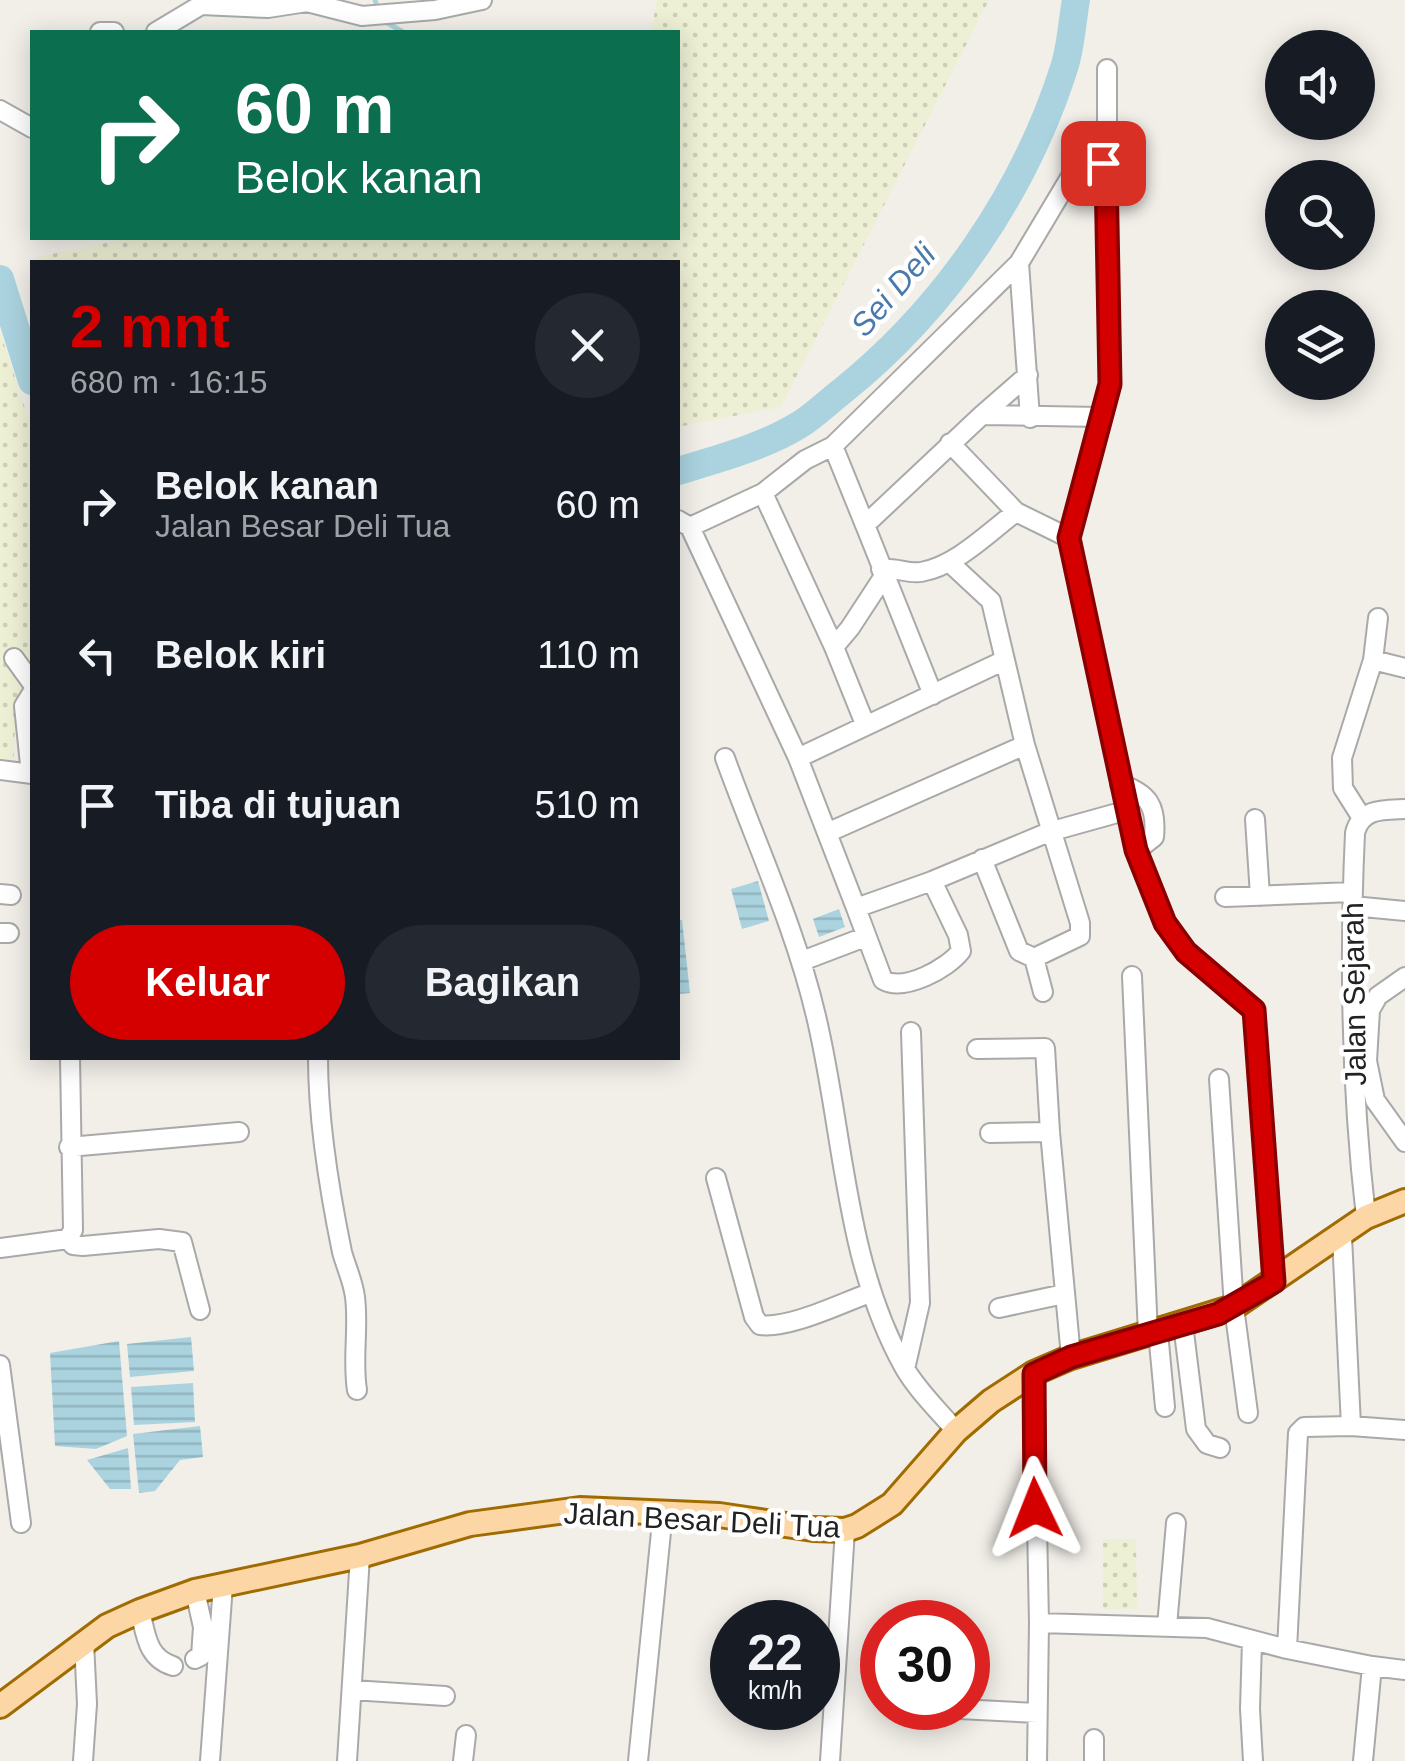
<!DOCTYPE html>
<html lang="id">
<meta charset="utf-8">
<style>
body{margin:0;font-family:Arial,sans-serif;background:#242831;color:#f1f3f6;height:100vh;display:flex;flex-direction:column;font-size:38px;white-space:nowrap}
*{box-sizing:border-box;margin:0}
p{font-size:32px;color:#9ea1a6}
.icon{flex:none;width:55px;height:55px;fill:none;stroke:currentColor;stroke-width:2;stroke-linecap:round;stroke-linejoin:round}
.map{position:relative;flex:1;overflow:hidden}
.panel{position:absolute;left:30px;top:260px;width:650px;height:800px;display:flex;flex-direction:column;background:#171b24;border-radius:0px;box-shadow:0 5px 25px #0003}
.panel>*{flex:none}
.hud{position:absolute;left:30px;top:30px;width:650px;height:210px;border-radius:0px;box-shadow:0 5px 25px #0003;background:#0b6e4f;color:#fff;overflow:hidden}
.controls{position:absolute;left:1265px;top:30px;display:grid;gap:20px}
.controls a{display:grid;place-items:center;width:110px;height:110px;border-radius:50%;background:#171b24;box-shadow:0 5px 25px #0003;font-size:50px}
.speed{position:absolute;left:710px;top:1600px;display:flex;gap:20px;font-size:50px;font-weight:700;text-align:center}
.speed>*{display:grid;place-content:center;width:130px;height:130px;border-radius:50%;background:#171b24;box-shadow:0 5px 25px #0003;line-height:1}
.speed small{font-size:25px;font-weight:400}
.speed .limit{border:15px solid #d22;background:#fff;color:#111}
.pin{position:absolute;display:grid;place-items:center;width:85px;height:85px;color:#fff;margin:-42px;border-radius:20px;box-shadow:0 5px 15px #0006}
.me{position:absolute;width:110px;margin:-55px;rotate:358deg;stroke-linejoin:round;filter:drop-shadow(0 0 8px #0008)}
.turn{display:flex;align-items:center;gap:35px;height:210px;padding:0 40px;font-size:45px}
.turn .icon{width:130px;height:130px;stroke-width:2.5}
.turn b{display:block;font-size:70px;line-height:85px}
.round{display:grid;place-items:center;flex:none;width:105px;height:105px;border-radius:52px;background:#242831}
.summary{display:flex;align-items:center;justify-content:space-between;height:170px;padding:0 40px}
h1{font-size:60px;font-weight:700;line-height:75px;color:#d40000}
.action{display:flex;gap:20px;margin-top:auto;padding:20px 40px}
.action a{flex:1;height:115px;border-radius:60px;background:#d40000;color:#fff;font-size:40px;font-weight:700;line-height:115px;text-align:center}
.action a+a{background:#242831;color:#f1f3f6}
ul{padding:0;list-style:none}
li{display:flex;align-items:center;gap:30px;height:150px;padding:0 40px}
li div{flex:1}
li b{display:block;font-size:38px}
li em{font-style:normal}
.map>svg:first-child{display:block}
.farmland{fill:url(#farmland-dots)}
.water{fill:url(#water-rules)}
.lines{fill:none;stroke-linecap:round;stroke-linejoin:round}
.stream{stroke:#aad3df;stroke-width:5}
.river{stroke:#aad3df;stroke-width:28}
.minor-casing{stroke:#a9a9a9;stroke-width:22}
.major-casing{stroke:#a06b00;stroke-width:28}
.minor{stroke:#fff;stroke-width:18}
.major{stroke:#fcd6a4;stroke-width:22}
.route-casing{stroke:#8a0000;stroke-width:25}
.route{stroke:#d40000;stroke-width:18}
.labels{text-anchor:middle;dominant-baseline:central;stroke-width:9;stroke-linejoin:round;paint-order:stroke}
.street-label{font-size:30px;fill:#222;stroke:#fff}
.water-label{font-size:32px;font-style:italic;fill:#4a7aab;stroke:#fff}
</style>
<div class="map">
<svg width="1405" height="1761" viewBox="0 0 1405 1761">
<defs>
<pattern id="farmland-dots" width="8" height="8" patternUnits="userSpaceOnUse" patternTransform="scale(2.5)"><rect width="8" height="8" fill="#eef0d5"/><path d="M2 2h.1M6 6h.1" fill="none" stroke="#ccceb7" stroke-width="1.8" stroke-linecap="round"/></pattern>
<pattern id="water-rules" width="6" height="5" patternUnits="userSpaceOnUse" patternTransform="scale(2.5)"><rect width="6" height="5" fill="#aad3df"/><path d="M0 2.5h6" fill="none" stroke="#92b5bf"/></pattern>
</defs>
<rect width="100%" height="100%" fill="#f2efe9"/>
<path class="farmland" d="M657,0H989L781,407L678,427V262H39L37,257L131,238H678V32H651Z
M0,332L32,429V714L15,729L13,773L0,770Z
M1103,1539H1136L1137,1609H1103Z"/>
<path class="water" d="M758,881L769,921L742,929L731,889Z
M839,909L845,927L819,937L813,919Z
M678,920H682L690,993L678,994Z
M191,1337L194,1371L130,1377L127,1344Z
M119,1341L127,1436L96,1449L55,1446L50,1353Z
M193,1383L195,1422L134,1425L131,1387Z
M200,1426L203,1457L180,1460L155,1491L139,1493L133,1434Z
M128,1448L131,1489H110L87,1460Z"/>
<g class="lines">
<path class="stream" d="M375,0L379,12
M384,21L403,32"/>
<path class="river" d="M0,279L32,381
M678,471C718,459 763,447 799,425C814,416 828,402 841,392C944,310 1024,193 1064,68C1071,47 1072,22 1076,0"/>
<g class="minor-casing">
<path id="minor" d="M100,32H114
M156,32L201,5L268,8L307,2L362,16L435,10L482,0
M0,110L32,128
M1098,158L1106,170L1110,384L1069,538L1136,851L1165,923L1186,952L1254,1009L1274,1282
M1098,158L1107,142V69
M1019,263L1030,418
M982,415L1028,375
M950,443L1016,512L1069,538
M833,446L1019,263L1077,166L1084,159L1098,158
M763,493L834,647L865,724
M678,520L690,527L798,758
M865,525L933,695
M690,527L763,493L805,460L833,446L865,525L982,415L1100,417
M949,562L991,601L1025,745L1080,923V936L1034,958L1019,951L982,859
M881,569C895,567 908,574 921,572C956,566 988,533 1016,512
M834,647L850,628L884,576
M14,658L32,683
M1005,660L798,758L856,908L932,881L1049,832L1128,810
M1373,660L1405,668
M725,758C756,844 795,927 816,1016C844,1133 844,1259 904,1367C917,1390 939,1411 956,1431
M0,770L32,774
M31,774L24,706L32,693
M1120,784C1148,793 1157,806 1154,837L1136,851
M1362,818L1343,788L1342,758L1373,660L1378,618
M1255,819L1260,896
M829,832L1025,745
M0,894L11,895
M1225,897L1352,892
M1353,906L1405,911
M856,908L883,980C904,992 947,969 961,951L958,935L932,881
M0,933H9
M1034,958L1043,992
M802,961L865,937
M1132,976L1148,1334
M1405,977L1378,996L1370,1010L1367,1061L1375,1100L1405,1142
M977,1049L1045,1048L1050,1132L1071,1357
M318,1058C318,1121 329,1189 342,1252C346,1267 353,1281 355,1297C359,1329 352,1359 357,1390
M1219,1079L1234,1307L1248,1413
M990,1133L1050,1132
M69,1147L239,1132
M716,1178L754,1317L760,1325C790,1329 841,1303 870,1293
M1366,1217C1351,1089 1349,962 1355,833C1361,808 1383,810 1405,809
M1342,1236L1351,1426
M68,1239L73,1245L83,1246L159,1239L182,1242L200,1310
M68,1239L73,1230L70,1058
M0,1248L68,1239
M999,1308L1064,1294
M1183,1324L1196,1429L1207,1444L1220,1448
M1158,1332L1165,1407
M0,1365L21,1523
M905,1369L920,1303L911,1032
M1034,1373L1039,1623L1037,1761
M140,1611C146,1635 147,1658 173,1666
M1039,1623L1207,1628L1287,1649L1372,1666L1405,1670
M1167,1626L1176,1523
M1252,1641L1250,1709L1253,1761
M1287,1649L1298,1433L1304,1427L1351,1426L1405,1430
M195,1659L201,1656L203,1627L195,1591
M352,1690L445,1696
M939,1708L1037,1713
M83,1761L87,1704L84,1642
M210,1761L223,1585
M347,1761L360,1556
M463,1761L466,1735
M638,1761L663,1512
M830,1761L845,1530
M1094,1761V1739
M1363,1761L1372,1666"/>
</g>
<g class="major-casing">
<path id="major" d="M0,1706L107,1626L140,1611L195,1591L360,1556L470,1524L580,1509L719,1515L813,1529L845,1530L857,1526L892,1504L956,1431L991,1401L1034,1373L1071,1357L1234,1307L1366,1217L1405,1201"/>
</g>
<use href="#minor" class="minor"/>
<use href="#major" class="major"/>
</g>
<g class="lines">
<g class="route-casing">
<path id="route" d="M1035,1508L1034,1374L1071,1357L1218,1314L1274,1282L1254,1010L1186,952L1165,923L1136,850L1069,538L1110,384L1106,170L1103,163"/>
</g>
<use href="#route" class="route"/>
</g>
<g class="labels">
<g class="street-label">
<text transform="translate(1354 994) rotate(-91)">Jalan Sejarah</text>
<text transform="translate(702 1520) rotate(3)">Jalan Besar Deli Tua</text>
</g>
<g class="water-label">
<text transform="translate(893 290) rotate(-49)">Sei Deli</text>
</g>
</g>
</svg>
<div class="controls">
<a><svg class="icon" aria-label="sound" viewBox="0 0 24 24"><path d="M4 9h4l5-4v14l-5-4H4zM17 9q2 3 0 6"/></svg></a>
<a><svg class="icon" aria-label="search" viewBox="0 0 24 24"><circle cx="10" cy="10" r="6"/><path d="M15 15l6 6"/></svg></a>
<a><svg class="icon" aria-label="layers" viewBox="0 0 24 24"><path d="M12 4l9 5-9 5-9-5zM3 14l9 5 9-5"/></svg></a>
</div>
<div class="speed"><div>22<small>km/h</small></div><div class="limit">30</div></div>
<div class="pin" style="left:1103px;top:163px;background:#d93025"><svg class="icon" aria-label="arrive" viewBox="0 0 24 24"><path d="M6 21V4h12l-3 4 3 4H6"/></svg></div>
<svg class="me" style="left:1035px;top:1508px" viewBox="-20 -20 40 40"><path d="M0-17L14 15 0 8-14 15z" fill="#d40000" stroke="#fff" stroke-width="4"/></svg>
<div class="hud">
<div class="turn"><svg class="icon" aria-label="right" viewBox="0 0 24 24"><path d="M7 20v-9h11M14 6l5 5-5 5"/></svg><div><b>60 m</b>Belok kanan</div></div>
</div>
<section class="panel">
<div class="summary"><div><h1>2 mnt</h1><p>680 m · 16:15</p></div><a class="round"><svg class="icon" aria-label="close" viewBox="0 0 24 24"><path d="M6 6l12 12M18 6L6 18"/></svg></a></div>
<ul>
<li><svg class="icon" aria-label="right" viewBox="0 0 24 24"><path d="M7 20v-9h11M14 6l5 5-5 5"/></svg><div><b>Belok kanan</b><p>Jalan Besar Deli Tua</p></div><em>60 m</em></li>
<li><svg class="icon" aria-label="left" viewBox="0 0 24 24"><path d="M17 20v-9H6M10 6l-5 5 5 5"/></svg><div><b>Belok kiri</b></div><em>110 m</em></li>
<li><svg class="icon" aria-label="arrive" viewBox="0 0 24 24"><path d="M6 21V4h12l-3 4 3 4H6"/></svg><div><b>Tiba di tujuan</b></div><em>510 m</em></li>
</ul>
<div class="action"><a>Keluar</a><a>Bagikan</a></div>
</section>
</div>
